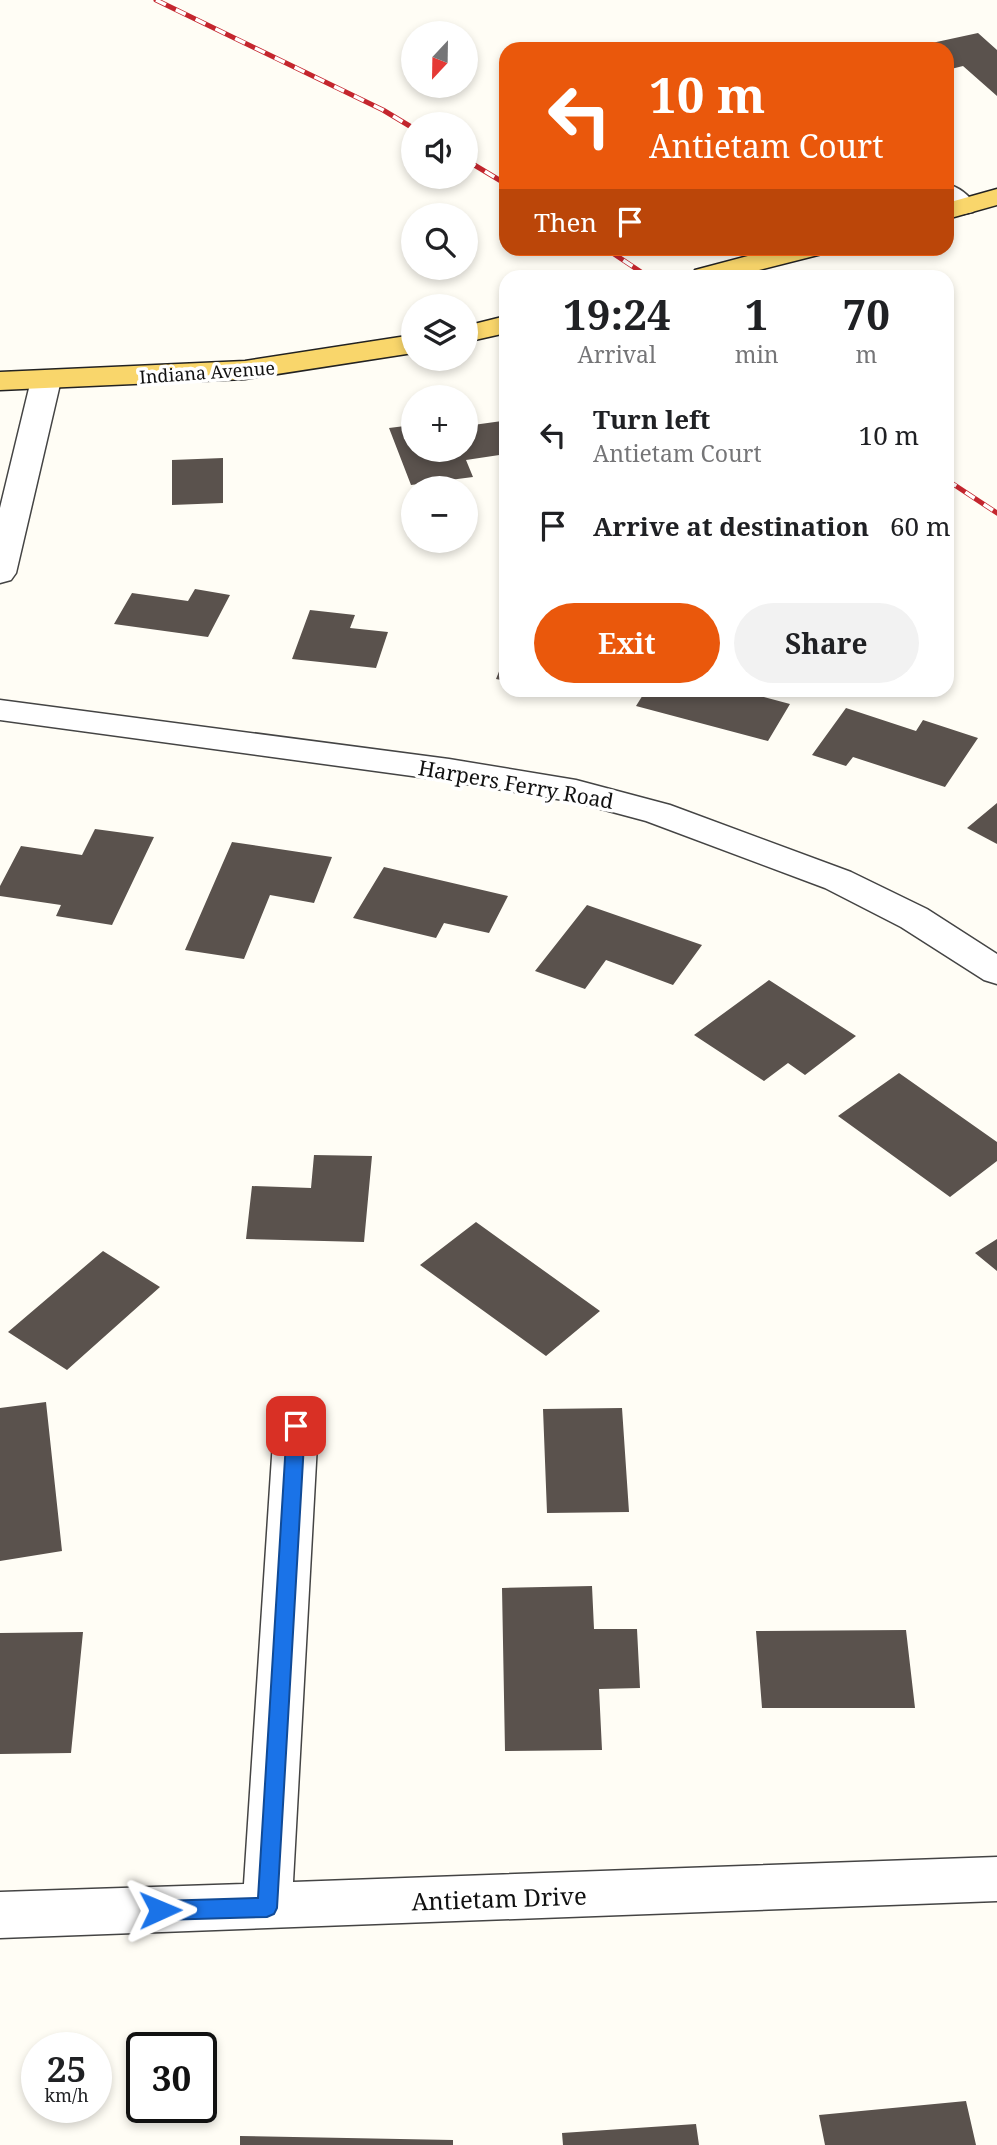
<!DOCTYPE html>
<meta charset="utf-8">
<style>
body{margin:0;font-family:"Noto Serif",serif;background:#f2f2f2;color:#202124;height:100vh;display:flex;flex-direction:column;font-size:26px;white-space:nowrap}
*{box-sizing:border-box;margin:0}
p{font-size:23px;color:#757577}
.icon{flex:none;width:38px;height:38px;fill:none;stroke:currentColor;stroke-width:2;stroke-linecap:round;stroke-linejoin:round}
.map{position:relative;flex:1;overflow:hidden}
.sheet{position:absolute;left:499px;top:270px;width:455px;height:427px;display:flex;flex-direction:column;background:#fff;border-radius:21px;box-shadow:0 4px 10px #0003}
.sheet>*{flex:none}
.hud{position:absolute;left:499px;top:42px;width:455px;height:214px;border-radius:21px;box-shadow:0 4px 10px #0003;background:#ea580c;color:#fff;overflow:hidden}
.needle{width:46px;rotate:202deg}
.fabs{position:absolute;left:401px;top:21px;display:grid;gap:14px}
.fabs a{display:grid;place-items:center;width:77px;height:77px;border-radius:50%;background:#fff;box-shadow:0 4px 10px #0003;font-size:35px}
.speed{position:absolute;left:21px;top:2032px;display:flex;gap:14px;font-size:35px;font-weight:700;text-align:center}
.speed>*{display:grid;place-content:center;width:91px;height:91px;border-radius:50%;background:#fff;box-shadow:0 4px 10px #0003;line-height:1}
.speed small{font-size:18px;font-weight:400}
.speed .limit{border:4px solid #111;border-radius:10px;background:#fff;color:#111}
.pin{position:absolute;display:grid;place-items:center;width:60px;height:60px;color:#fff;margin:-30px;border-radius:14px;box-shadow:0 4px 10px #0006}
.me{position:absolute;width:77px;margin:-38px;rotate:89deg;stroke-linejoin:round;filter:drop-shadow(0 0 5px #0008)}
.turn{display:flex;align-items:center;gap:24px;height:147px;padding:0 35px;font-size:32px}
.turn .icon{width:91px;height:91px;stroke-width:2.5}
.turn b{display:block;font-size:49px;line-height:60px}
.then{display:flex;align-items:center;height:66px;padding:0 35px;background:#0003;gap:14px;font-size:26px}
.eta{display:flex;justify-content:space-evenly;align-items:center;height:119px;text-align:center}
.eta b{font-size:42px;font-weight:700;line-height:49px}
.cta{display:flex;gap:14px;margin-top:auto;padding:14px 35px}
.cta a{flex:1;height:80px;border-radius:42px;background:#ea580c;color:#fff;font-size:28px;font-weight:700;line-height:80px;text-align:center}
.cta a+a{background:#f2f2f2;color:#202124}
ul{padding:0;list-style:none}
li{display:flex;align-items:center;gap:21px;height:91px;padding:0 35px}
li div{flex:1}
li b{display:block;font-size:26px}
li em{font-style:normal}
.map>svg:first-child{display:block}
.building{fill:#5a524d}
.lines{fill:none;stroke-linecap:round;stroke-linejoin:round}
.minor-casing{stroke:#444;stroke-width:3}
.major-casing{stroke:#222;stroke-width:3}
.minor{fill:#fff;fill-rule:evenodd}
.major{fill:#f9d66b;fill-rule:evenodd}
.rail-casing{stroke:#c4262e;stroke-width:5}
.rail{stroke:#fff;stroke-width:3.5;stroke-dasharray:11;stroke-linecap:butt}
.route{fill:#1a73e8;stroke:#114b97;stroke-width:2}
.labels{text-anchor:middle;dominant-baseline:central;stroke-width:7;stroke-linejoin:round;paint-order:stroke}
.far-street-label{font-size:18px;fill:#111;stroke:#fff}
.street-label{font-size:21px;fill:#111;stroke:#fff}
.near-street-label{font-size:24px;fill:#111;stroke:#fff}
</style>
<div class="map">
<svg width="997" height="2145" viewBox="0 0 997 2145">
<rect width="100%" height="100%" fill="#fffdf5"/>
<path class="building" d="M978,33L997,50V96L963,66L947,70V49H904Z
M502,421L506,430V454L466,460L473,477L411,485L389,428L413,425V450H466V426Z
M223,458V503L172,505V460Z
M195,589L230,595L208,637L114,624L132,593L188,601Z
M310,610L355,615L350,628L388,632L376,668L292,659Z
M506,654V681L496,679Z
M646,690H737L790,704L768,741L636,706Z
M846,708L916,731L923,720L978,738L945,787L853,757L846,766L812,755Z
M997,803V844L967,828Z
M95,829L154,837L112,925L56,916L61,905L0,896V886L21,846L82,855Z
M232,842L332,857L314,903L270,895L244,959L185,950Z
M384,867L508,896L489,933L444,923L436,938L353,918Z
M587,905L702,945L673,985L606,960L585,989L535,971Z
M769,980L856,1036L805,1075L788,1063L764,1081L694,1035Z
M899,1073L997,1142V1161L950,1197L838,1116Z
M314,1155L372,1156L364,1242L246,1239L252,1186L311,1188Z
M476,1222L600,1311L546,1356L420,1265Z
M997,1239V1271L975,1253Z
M103,1251L160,1287L67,1370L8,1332Z
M46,1402L62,1551L0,1561V1408Z
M622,1408L629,1512L547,1513L543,1409Z
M592,1586L594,1629H637L640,1688L599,1689L602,1750L505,1751L502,1588Z
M906,1630L915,1708H762L756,1631Z
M83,1632L71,1753L0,1754V1633Z
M966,2101L976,2145H825L819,2115Z
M696,2124L699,2145H563L562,2133Z
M240,2136L453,2140V2145H240Z"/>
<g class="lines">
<g class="minor-casing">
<path id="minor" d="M947,184C959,187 969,195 976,206L973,212L963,214L947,206Z
M46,371L56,374L61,380L16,573L11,580L0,583V508L31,380L36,374Z
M0,700L449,759L576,780L670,805L851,872L927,909L997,954V984L984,980L901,927L825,888L646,821L575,802L449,781L0,720Z
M296,1409L311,1414L318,1426L293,1882L997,1857V1901L0,1938V1892L244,1884L274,1426L281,1414Z"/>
</g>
<g class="major-casing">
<path id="major" d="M997,189V205L947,219V203Z
M778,248H825L822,254L735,276H691L695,270Z
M506,316V333L466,342V326Z
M413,335V353L245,379L0,390V372L245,361Z"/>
</g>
<use href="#minor" class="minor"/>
<use href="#major" class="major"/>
<g class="rail-casing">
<path id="rail" d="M156,0L383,110L413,128
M466,160L506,184
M605,248L647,276
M947,480L997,513"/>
</g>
<use href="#rail" class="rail"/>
</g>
<path class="route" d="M296,1419L305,1426L277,1908L274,1914L267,1917L160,1920L153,1917L150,1910L153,1904L160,1901L258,1898L287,1426Z"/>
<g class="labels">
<g class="far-street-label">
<text transform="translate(207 372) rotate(-4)">Indiana Avenue</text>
</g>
<g class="street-label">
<text transform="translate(516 784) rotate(10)">Harpers Ferry Road</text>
</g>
<g class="near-street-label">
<text transform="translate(499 1898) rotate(-2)">Antietam Drive</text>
</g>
</g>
</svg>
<div class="fabs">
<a><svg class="needle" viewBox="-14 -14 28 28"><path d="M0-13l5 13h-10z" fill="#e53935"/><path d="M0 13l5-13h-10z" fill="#757577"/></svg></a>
<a><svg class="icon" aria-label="sound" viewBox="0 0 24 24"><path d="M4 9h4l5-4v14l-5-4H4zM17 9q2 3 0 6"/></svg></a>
<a><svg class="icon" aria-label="search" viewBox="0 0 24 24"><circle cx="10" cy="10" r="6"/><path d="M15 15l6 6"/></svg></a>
<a><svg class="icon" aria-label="layers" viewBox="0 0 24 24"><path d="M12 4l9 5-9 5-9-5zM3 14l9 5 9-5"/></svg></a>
<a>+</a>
<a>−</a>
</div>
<div class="speed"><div>25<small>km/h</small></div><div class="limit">30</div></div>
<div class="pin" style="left:296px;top:1426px;background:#d93025"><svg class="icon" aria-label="arrive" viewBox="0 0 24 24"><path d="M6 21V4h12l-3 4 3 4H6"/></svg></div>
<svg class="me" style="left:160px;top:1910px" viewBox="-20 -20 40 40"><path d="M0-17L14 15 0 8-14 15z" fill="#1a73e8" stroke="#fff" stroke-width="4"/></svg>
<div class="hud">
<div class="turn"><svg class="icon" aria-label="left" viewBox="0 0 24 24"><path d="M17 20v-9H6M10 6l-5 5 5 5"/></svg><div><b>10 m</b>Antietam Court</div></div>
<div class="then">Then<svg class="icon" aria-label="arrive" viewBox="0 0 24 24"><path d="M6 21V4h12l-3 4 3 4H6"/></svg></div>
</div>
<section class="sheet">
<div class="eta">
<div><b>19:24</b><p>Arrival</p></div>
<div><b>1</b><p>min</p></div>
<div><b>70</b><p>m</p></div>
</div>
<ul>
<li><svg class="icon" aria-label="left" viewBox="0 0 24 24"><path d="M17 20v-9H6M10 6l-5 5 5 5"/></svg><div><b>Turn left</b><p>Antietam Court</p></div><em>10 m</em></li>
<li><svg class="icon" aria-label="arrive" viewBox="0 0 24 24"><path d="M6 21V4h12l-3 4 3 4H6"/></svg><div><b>Arrive at destination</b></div><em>60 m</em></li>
</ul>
<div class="cta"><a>Exit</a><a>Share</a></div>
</section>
</div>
